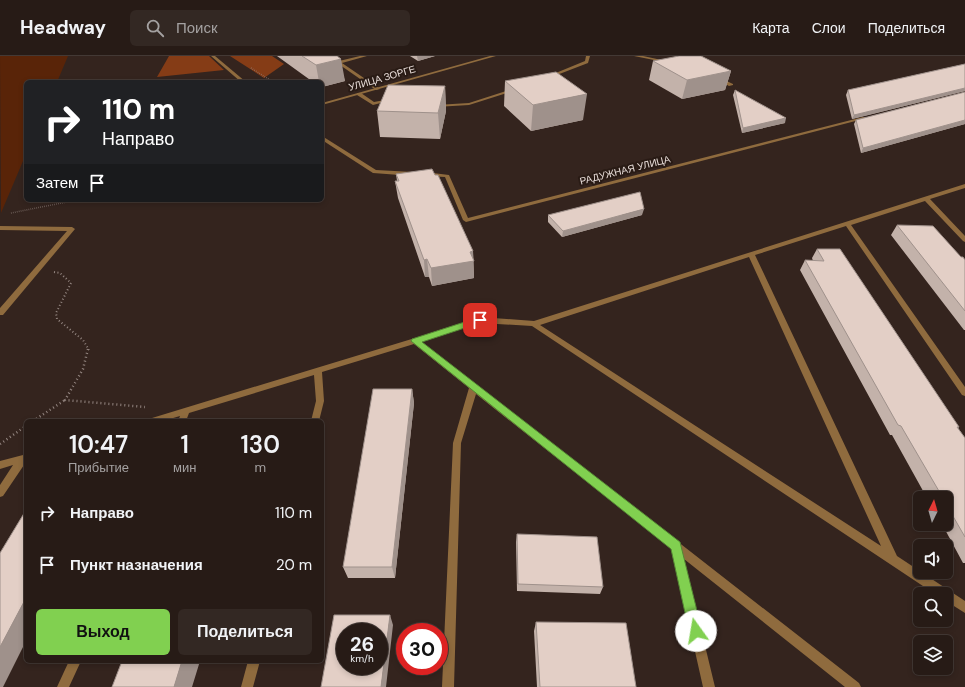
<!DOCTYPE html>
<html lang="ru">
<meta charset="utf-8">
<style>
body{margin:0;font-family:"DM Sans",sans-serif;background:#332823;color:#f1f3f6;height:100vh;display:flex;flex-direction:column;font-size:15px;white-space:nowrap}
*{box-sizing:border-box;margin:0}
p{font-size:13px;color:#a4a1a1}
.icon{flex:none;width:22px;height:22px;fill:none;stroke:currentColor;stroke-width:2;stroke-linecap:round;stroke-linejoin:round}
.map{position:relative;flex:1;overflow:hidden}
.side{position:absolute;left:24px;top:363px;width:300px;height:244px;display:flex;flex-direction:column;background:#271b16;border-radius:6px;box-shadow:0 2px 6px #0003,0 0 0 1px #433935}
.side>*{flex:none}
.banner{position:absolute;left:24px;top:24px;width:300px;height:122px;border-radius:6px;box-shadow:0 2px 6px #0003,0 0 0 1px #433935;background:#202124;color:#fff;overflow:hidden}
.needle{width:26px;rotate:5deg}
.fabs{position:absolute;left:913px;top:435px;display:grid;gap:8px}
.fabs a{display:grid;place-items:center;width:40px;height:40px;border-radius:6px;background:#271b16;box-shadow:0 2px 6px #0003,0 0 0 1px #433935;font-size:20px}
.speed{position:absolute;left:336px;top:567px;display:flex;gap:8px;font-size:20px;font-weight:700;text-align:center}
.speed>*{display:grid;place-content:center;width:52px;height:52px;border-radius:50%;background:#271b16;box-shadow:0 2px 6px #0003,0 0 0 1px #433935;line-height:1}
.speed small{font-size:10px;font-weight:400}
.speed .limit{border:6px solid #d22;background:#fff;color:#111}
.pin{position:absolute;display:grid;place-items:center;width:34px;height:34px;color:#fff;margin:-17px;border-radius:8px;box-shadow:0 2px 6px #0006}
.me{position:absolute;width:44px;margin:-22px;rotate:347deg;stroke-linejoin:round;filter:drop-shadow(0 0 3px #0008)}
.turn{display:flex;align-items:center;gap:14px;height:84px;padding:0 12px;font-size:18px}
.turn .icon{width:52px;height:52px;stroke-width:2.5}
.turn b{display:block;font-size:28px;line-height:34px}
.then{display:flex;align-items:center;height:38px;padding:0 12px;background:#0003;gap:8px;font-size:15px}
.eta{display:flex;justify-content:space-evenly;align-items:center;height:68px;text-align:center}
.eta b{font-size:24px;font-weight:600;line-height:28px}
.action{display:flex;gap:8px;margin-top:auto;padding:8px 12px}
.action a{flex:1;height:46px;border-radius:6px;background:#81d050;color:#111;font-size:16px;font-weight:600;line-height:46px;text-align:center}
.action a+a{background:#332823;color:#f1f3f6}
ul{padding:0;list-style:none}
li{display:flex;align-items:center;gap:12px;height:52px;padding:0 12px}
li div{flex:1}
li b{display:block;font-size:15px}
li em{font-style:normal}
header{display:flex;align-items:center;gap:24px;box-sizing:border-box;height:56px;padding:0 20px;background:#271b16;border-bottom:1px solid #433935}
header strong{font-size:19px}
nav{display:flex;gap:22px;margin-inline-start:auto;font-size:14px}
.search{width:280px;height:36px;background:#332823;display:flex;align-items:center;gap:10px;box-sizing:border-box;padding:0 14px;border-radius:6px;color:#a4a1a1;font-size:15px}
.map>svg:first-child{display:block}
.green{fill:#592408}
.forest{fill:#853c16}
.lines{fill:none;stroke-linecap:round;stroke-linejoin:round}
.path-far2{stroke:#948681;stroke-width:1.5;stroke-dasharray:0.5 1.5;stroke-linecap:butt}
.path-far1{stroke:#948681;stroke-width:2;stroke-dasharray:1 2.5;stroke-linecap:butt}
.path{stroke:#948681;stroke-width:2.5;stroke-dasharray:1 3;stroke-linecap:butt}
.service{fill:#8f6b3e;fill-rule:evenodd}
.minor{fill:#8f6b3e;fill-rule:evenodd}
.wall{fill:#c3b2aa}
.shaded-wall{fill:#9f918b}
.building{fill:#e3cfc6;stroke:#9f918b;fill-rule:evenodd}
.route{fill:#81d050;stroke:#548734}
.labels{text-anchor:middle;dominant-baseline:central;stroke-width:4;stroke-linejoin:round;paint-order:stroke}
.far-street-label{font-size:10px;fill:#e8ddd9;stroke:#291b15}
</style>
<header>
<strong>Headway</strong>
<div class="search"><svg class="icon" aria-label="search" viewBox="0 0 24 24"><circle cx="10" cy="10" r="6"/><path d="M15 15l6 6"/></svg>Поиск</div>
<nav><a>Карта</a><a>Слои</a><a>Поделиться</a></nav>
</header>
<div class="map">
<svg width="965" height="631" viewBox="0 0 965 631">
<rect width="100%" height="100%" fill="#34241e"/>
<path class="green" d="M0,0H68L57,26H26V98L1,157Z"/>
<path class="forest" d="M169,0H209L224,14L157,21Z
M230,0H272L284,8L264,22Z"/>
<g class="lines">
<path class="path-far2" d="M251,12L273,26
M11,157L77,144"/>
<path class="path-far1" d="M54,216L60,217L71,227L56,257L57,263L83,284L89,294"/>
<path class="path" d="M88,293L83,313L65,344L145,351
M33,365L65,344
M0,388L26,370"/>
<path class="service" d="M327,0H332L339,5L360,0H367L342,7L380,33L376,34Z
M586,0H590L588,7L549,22L546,21L585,5Z
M634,0H643L671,6L669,7Z
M718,21L733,28V29L729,30L717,23L716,22Z
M512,33L516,34L469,49L436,51L434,50L436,49L469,47Z
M357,37H361L374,46L390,43L392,44L373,49L357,39Z
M965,128V132L930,143L965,180V186L963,185L925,145L851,169L965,331V340L962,339L846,170L755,199L897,500L965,545V557L946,545V538H935L532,270L480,267L415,288L411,285L412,283L480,261L534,265ZM749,201L881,490L540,269Z"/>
<path class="minor" d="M211,0H215L246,26H241Z
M490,0H496L322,49V47Z
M863,61L867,62L466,166L463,164L445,121L425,120L422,118L425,116L449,119L468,162Z
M322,80L376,114L413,116L416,118L413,120L373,117L322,84Z
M0,170L72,171L75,173L3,259H0V252L67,175L0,174Z
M415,282L477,329L859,627L861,631H845L684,503L715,631H703L672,493L476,338L461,387L454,631H442L453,387L469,332L414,288L322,316L324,345L319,365H311L316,345L314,319L189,357L186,365H178L180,360L163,365H148L149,363L152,362Z
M23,399L26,400V406L3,440L0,441V429L13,409L0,413V405Z
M69,605H81L69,631H57Z
M248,605H260L253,631H241Z"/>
</g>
<path class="wall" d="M277,0H337L345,25L322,31V26H313Z
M410,0H435L418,5Z
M653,5L731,15L725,34L682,43L649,24Z
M965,8V35L852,63L846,39L848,34Z
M505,25L583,64L531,75L504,50Z
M445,30L446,55L440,83L380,81L377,55Z
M735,34L785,67L742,77L733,39Z
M965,36V68L861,97L854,68L856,64Z
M396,118L473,195L474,222L432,230L429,221H425L398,142L395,125H397Z
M548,159H642L562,181L548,166Z
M897,169L965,204V274H964L891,179Z
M817,193L959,371L958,372L965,382V507H963L942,468H946V442H927L892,379H890L800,214L805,204L813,205L812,202Z
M412,333L414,347L395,522H348L343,511Z
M517,478L603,531L600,538L517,535L516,486Z
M536,566L636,631H537L534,575Z"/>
<path class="shaded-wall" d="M417,0H435L418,5Z
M341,3L345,25L322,31V26H319L316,9Z
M731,15L725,34L682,43L687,24Z
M445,30L446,55L440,83L438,57Z
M965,32V35L852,63L854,59Z
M587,38L583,64L531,75L533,49Z
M786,62L785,67L742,77L743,72Z
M965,64V68L861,97L863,92Z
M644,153L642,159L562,181L563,175Z
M473,195L474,222L432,230L431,212L470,196Z
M427,203L429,221H425L424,204Z
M412,333L414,347L395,522L392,511Z
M26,542V585L3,631H0V591Z
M390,559L393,569L386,631H381Z
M182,605H200L192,631H174Z"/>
<path class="building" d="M302,0H337L341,3L316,9Z
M679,0H701L731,15L687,24L653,5Z
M965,8V32L854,59L848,34Z
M556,16L587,38L533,49L505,25Z
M388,29L445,30L438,57L377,55Z
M735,34L786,62L743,72Z
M965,36V64L863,92L856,64Z
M432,113L435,119H438L473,195L470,196L474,205L431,212L427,203L424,204L395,125H399L396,118Z
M640,136L644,153L563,175L548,159Z
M897,169L933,170L961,201H963L965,204V255Z
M817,193H840L959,371H957L965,382V481L946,448V442H943L901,370L898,369L805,204L824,205Z
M373,333H412L392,511H343Z
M26,454V542L0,591V497Z
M517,478L597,481L603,531L518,528Z
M334,559H390L381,631H321ZM345,576H379V610H345Z
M536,566L626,567L636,631H540Z
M122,605H182L174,631H112Z"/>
<path class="route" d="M480,261L484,264L483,266L422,286L680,486L702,575L700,579L696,581L691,579L689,575L671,493L411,285L412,283Z"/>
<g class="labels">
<g class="far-street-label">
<text transform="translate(382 22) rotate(-16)">УЛИЦА ЗОРГЕ</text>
<text transform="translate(625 114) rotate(-14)">РАДУЖНАЯ УЛИЦА</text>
</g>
</g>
</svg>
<div class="fabs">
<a><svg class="needle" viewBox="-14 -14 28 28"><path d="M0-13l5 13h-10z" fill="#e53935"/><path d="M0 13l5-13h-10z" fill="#a4a1a1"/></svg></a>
<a><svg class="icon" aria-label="sound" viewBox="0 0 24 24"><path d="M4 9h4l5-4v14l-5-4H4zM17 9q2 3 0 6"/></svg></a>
<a><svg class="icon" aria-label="search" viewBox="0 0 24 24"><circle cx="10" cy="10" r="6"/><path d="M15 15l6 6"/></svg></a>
<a><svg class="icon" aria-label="layers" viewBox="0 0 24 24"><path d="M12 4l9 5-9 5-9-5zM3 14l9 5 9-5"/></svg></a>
</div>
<div class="speed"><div>26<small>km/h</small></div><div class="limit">30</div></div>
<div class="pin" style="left:480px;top:264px;background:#d93025"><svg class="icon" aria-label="arrive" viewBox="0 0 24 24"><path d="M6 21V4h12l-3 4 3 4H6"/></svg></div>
<svg class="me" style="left:696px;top:575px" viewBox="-20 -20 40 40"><circle r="19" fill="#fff"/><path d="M0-13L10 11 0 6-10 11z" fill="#81d050"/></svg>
<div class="banner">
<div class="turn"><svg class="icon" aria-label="right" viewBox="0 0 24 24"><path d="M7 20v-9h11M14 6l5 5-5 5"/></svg><div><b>110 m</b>Направо</div></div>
<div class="then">Затем<svg class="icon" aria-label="arrive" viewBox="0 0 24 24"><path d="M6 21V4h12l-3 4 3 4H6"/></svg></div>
</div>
<section class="side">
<div class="eta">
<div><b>10:47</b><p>Прибытие</p></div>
<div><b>1</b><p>мин</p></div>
<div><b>130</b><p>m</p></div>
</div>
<ul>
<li><svg class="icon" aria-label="right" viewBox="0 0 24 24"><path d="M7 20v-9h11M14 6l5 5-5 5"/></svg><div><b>Направо</b></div><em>110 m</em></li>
<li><svg class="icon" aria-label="arrive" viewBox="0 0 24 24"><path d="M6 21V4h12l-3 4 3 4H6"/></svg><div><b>Пункт назначения</b></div><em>20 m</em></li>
</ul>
<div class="action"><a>Выход</a><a>Поделиться</a></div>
</section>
</div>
